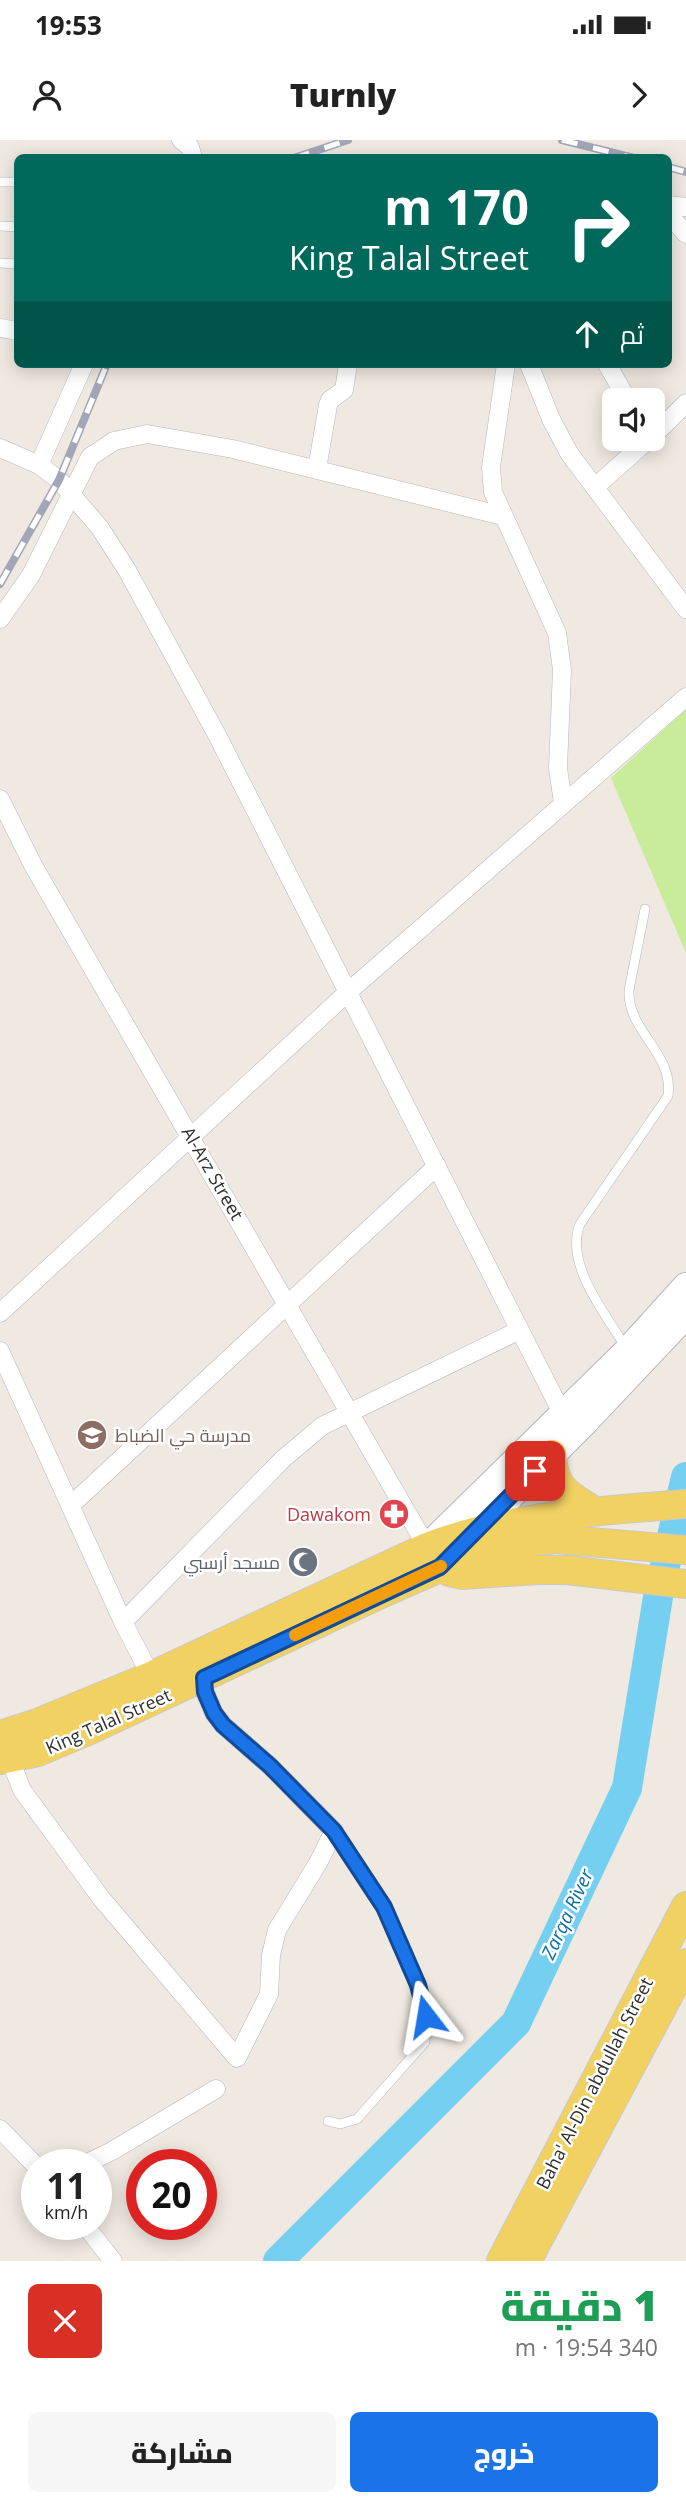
<!DOCTYPE html>
<html lang="ar">
<meta charset="utf-8">
<style>
body{margin:0;font-family:"Open Sans",Cairo,sans-serif;background:#f6f6f6;color:#222;direction:rtl;height:100vh;display:flex;flex-direction:column;font-size:26px;white-space:nowrap}
*{box-sizing:border-box;margin:0}
p{font-size:23px;color:#767676}
.icon{flex:none;width:38px;height:38px;fill:none;stroke:currentColor;stroke-width:2;stroke-linecap:round;stroke-linejoin:round}
.map{position:relative;height:2121px;overflow:hidden;direction:ltr}
.drawer{display:flex;flex-direction:column;background:#fff;flex:1}
.drawer>*{flex:none}
.banner{position:absolute;left:14px;top:14px;width:658px;height:214px;border-radius:10px;box-shadow:0 4px 18px #0003;direction:rtl;background:#00695c;color:#fff;overflow:hidden}
.fabs{position:absolute;left:602px;top:248px;display:grid;gap:14px}
.fabs a{display:grid;place-items:center;width:63px;height:63px;border-radius:10px;background:#fff;box-shadow:0 4px 18px #0003;font-size:35px}
.speed{position:absolute;left:21px;top:2009px;display:flex;gap:14px;font-size:35px;font-weight:700;text-align:center}
.speed>*{display:grid;place-content:center;width:91px;height:91px;border-radius:50%;background:#fff;box-shadow:0 4px 18px #0003;line-height:1}
.speed small{font-size:18px;font-weight:400}
.speed .limit{border:10px solid #d22;background:#fff;color:#111}
.pin{position:absolute;display:grid;place-items:center;width:60px;height:60px;color:#fff;margin:-30px;border-radius:14px;box-shadow:0 4px 10px #0006}
.me{position:absolute;width:77px;margin:-38px;rotate:346deg;stroke-linejoin:round;filter:drop-shadow(0 0 5px #0008)}
.turn{display:flex;align-items:center;gap:24px;height:147px;padding:0 28px;font-size:32px}
.turn .icon{width:91px;height:91px;stroke-width:2.5}
.turn b{display:block;font-size:49px;line-height:60px}
.then{display:flex;align-items:center;height:66px;padding:0 28px;background:#0003;gap:14px;font-size:26px}
.round{display:grid;place-items:center;flex:none;width:74px;height:74px;border-radius:10px;background:#f6f6f6}
.summary{display:flex;align-items:center;justify-content:space-between;height:119px;padding:0 28px}
h1{font-size:42px;font-weight:800;line-height:52px;color:#1e9e55}
.primary-button{display:flex;gap:14px;margin-top:auto;padding:14px 28px}
.primary-button a{flex:1;height:80px;border-radius:10px;background:#1a73e8;color:#fff;font-size:28px;font-weight:800;line-height:80px;text-align:center}
.primary-button a+a{background:#f6f6f6;color:#222}
.status{display:flex;justify-content:space-between;align-items:center;height:49px;padding:0 35px;background:#fff;direction:ltr}
.status svg{height:19px;fill:currentColor}
header{display:flex;justify-content:space-between;align-items:center;height:91px;padding:0 28px;background:#fff;font-size:32px;font-weight:800}
.map>svg:first-child{display:block}
.pitch{fill:#c9ec9a}
.lines{fill:none;stroke-linecap:round;stroke-linejoin:round}
.river{stroke:#75cff0;stroke-width:30}
.lane-casing{stroke:#b4b7c1;stroke-width:10}
.street-casing{stroke:#b4b7c1;stroke-width:19}
.secondary-casing{stroke:#b4b7c1;stroke-width:28}
.primary-casing{stroke:#c9c9c9;stroke-width:30}
.lane{stroke:#fff;stroke-width:9}
.street{stroke:#fff;stroke-width:18}
.secondary{stroke:#fff;stroke-width:26}
.primary{stroke:#f2d163;stroke-width:28}
.rail-casing{stroke:#a3a6b8;stroke-width:8}
.rail{stroke:#fff;stroke-width:5;stroke-dasharray:16;stroke-linecap:butt}
.route-casing{stroke:#114b97;stroke-width:18}
.route{stroke:#1a73e8;stroke-width:12}
.slow{stroke:#f59e0b;stroke-width:12}
.labels{text-anchor:middle;dominant-baseline:central;stroke-width:5;stroke-linejoin:round;paint-order:stroke}
.street-label{font-size:18px;fill:#2e2e2e;stroke:#fff}
.education-label{font-size:18px;fill:#785e54;stroke:#fff;text-anchor:start}
.health-label{font-size:18px;fill:#be3a42;stroke:#fff;text-anchor:end}
.worship-label{font-size:18px;fill:#5b616d;stroke:#fff;text-anchor:end}
.water-label{font-size:19px;font-style:italic;fill:#0d6fa3;stroke:#fff}
</style>
<div class="status"><b>19:53</b><svg viewBox="0 0 49 12"><path d="M0 12V9h3v3zM5 12V6h3v6zM10 12V3h3v9zM15 12V0h3v12zM26 1h20v11H26zM47 4h2v5h-2z"/></svg></div>
<header><svg class="icon" aria-label="forward" viewBox="0 0 24 24"><path d="M9 5l7 7-7 7"/></svg>Turnly<svg class="icon" aria-label="person" viewBox="0 0 24 24"><circle cx="12" cy="8" r="4"/><path d="M4 21q1-7 8-7t8 7"/></svg></header>
<div class="map">
<svg width="686" height="2121" viewBox="0 0 686 2121">
<rect width="100%" height="100%" fill="#efe9e1"/>
<path class="pitch" d="M686,569V813L611,638Z"/>
<g class="lines">
<path class="river" d="M278,2121L516,1883L627,1648L659,1451L686,1337"/>
<g class="lane-casing">
<path id="lane" d="M0,42H18
M0,86L18,87
M0,123L18,124
M627,1209C606,1175 564,1124 580,1084L668,956C674,912 627,892 629,850L645,769
M328,1981L340,1984L357,1979L425,1902L426,1876L418,1845L384,1767L334,1691"/>
</g>
<g class="street-casing">
<path id="street" d="M181,0L190,7L193,18
M668,65L686,67
M668,74L686,94
M0,188L18,191
M506,224L491,327L493,352L557,493L562,530L558,628L563,663
M529,224L551,279L569,313L686,469
M607,224L628,261
M653,296L686,263
M0,308L39,325L59,340L100,388L127,430L217,595L562,1273
M39,325L84,224
M317,329L328,265L330,260L344,250L348,224
M595,347L649,299
M0,479L31,435L90,317L114,301L147,294L233,309L503,376
M0,659L34,727L427,1407
M0,1173L348,852L686,557
M0,1211L123,1482L151,1536
M70,1366L437,1026
M123,1482L283,1319L322,1286L520,1190
M10,1619L22,1650L101,1758L237,1918L269,1854L271,1815L277,1790L318,1723L334,1691L270,1626L223,1585L214,1573L205,1552L204,1538
M0,1989L37,2027
M83,2025L112,2011L216,1949
M84,2084L113,2121"/>
</g>
<g class="secondary-casing">
<path id="secondary" d="M470,1397L585,1282L686,1175
M427,1407L628,1210L686,1146"/>
</g>
<g class="primary-casing">
<path id="primary" d="M552,1314C553,1348 568,1355 595,1371
M440,1427L449,1432L462,1435L538,1430H567L686,1444
M0,1595L37,1583L151,1536L427,1407C510,1375 598,1371 686,1364
M0,1620L38,1612L90,1590L383,1453L474,1413L516,1404L555,1399L686,1410
M501,2121L686,1766
M527,2121L686,1823"/>
</g>
<use href="#lane" class="lane"/>
<use href="#street" class="street"/>
<use href="#secondary" class="secondary"/>
<use href="#primary" class="primary"/>
<g class="rail-casing">
<path id="rail" d="M562,0L634,18
M294,18L348,0
M668,27L686,32
M0,444L59,340L107,224"/>
</g>
<use href="#rail" class="rail"/>
</g>
<g class="lines">
<g class="route-casing">
<path id="route" d="M426,1876L418,1845L384,1767L334,1691L270,1626L223,1585L214,1573L205,1552L204,1538L440,1427L535,1331"/>
</g>
<use href="#route" class="route"/>
<path class="slow" d="M295,1495L441,1426"/>
</g>
<defs>
<g id="school-disc" transform="scale(1.575)"><circle r="9.5" fill="#8d6e63" stroke="#fff"/><path d="M0-5L7-2L0 1L-7-2ZM-4 1L0 2.5L4 1V4Q0 6-4 4Z" fill="#fff"/></g>
<g id="pharmacy-disc" transform="scale(1.575)"><circle r="9.5" fill="#e0444e" stroke="#fff"/><path d="M-2-6h4v4h4v4h-4v4h-4v-4h-4v-4h4Z" fill="#fff"/></g>
<g id="mosque-disc" transform="scale(1.575)"><circle r="9.5" fill="#6b7280" stroke="#fff"/><path d="M3.5-4.9A6 6 0 1 0 3.5 4.9A5 5 0 1 1 3.5-4.9Z" fill="#fff"/></g>
</defs>
<g fill-rule="evenodd">
<use href="#school-disc" x="92" y="1295"/>
<use href="#pharmacy-disc" x="394" y="1374"/>
<use href="#mosque-disc" x="303" y="1422"/>
</g>
<g class="labels">
<g class="street-label">
<text transform="translate(213 1033) rotate(60)">Al-Arz Street</text>
<text transform="translate(108 1581) rotate(-24)">King Talal Street</text>
<text transform="translate(594 1943) rotate(-63)">Baha' Al-Din abdullah Street</text>
</g>
<g class="education-label">
<text x="115" y="1295">مدرسة حي الضباط</text>
</g>
<g class="health-label">
<text x="371" y="1374">Dawakom</text>
</g>
<g class="worship-label">
<text x="280" y="1422">مسجد أرسبي</text>
</g>
<g class="water-label">
<text transform="translate(567 1774) rotate(-65)">Zarqa River</text>
</g>
</g>
</svg>
<div class="fabs">
<a><svg class="icon" aria-label="sound" viewBox="0 0 24 24"><path d="M4 9h4l5-4v14l-5-4H4zM17 9q2 3 0 6"/></svg></a>
</div>
<div class="speed"><div>11<small>km/h</small></div><div class="limit">20</div></div>
<div class="pin" style="left:535px;top:1331px;background:#d93025"><svg class="icon" aria-label="arrive" viewBox="0 0 24 24"><path d="M6 21V4h12l-3 4 3 4H6"/></svg></div>
<svg class="me" style="left:426px;top:1876px" viewBox="-20 -20 40 40"><path d="M0-17L14 15 0 8-14 15z" fill="#1a73e8" stroke="#fff" stroke-width="4"/></svg>
<div class="banner">
<div class="turn"><svg class="icon" aria-label="right" viewBox="0 0 24 24"><path d="M7 20v-9h11M14 6l5 5-5 5"/></svg><div><b>170 m</b>King Talal Street</div></div>
<div class="then">ثم<svg class="icon" aria-label="ahead" viewBox="0 0 24 24"><path d="M12 20V5M6 11l6-6 6 6"/></svg></div>
</div>
</div>
<section class="drawer">
<div class="summary"><div><h1>1 دقيقة</h1><p>340 m · 19:54</p></div><a class="round" style="background:#d93025;color:#fff"><svg class="icon" aria-label="close" viewBox="0 0 24 24"><path d="M6 6l12 12M18 6L6 18"/></svg></a></div>
<div class="primary-button"><a>خروج</a><a>مشاركة</a></div>
</section>
